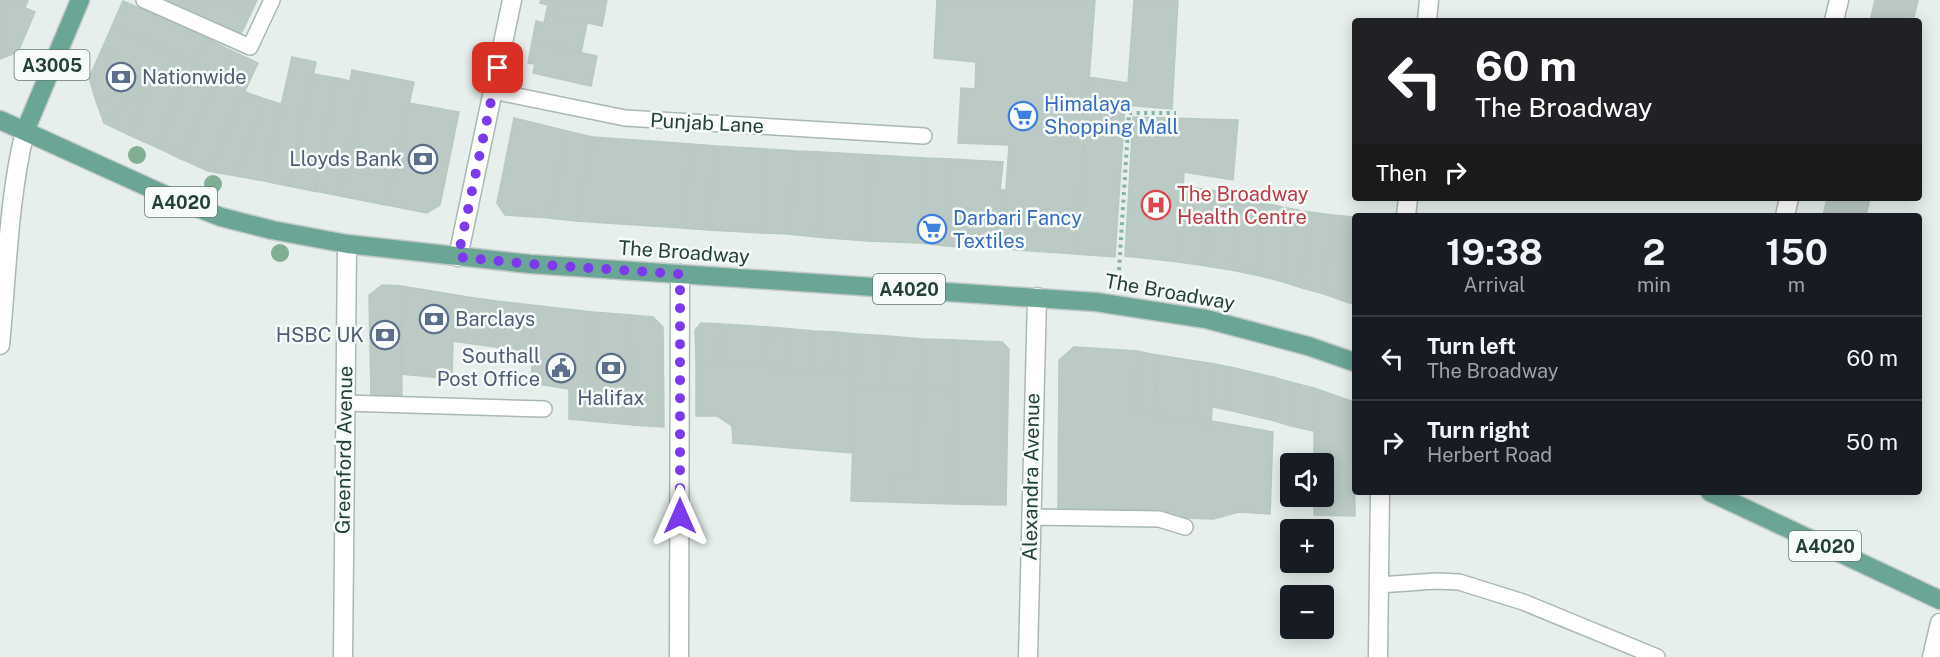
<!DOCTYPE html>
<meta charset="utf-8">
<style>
body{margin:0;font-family:"Public Sans",sans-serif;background:#20242c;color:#f1f3f6;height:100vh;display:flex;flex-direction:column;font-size:22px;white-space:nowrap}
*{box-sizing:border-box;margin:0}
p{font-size:20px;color:#9ea1a6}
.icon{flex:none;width:33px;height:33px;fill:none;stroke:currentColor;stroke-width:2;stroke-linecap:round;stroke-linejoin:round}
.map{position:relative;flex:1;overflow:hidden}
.panel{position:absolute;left:1352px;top:213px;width:570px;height:282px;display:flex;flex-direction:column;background:#171b24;border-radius:6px;box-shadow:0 3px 15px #0003}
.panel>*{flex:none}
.banner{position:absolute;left:1352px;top:18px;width:570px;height:183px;border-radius:6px;box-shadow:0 3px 15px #0003;background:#202124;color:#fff;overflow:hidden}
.fabs{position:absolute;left:1280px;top:453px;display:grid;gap:12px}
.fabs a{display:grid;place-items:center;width:54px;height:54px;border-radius:6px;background:#171b24;box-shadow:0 3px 15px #0003;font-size:30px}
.pin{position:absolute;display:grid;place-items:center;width:51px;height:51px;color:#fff;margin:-26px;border-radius:12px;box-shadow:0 3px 9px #0006}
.me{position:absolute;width:66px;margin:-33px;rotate:0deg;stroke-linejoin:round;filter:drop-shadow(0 0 4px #0008)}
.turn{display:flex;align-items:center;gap:21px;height:126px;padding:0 24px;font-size:27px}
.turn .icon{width:78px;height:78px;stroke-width:2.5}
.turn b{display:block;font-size:42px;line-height:51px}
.then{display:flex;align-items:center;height:57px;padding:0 24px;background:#0003;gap:12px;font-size:22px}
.eta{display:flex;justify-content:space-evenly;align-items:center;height:102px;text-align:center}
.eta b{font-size:36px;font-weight:700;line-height:42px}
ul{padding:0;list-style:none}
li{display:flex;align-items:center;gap:18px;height:84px;padding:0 24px;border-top:2px solid #363941}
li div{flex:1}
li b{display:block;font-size:22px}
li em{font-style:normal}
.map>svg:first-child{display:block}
.building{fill:#bbcac4;stroke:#b8c9c2;stroke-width:1.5}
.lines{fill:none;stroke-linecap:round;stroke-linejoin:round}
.service-casing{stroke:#a8b8b2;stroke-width:18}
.minor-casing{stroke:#a8b8b2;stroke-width:21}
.tertiary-casing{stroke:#a8b8b2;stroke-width:21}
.primary-casing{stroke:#c2cac8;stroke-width:21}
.path{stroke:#86b3a5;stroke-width:4;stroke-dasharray:3 4.5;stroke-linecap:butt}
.service{stroke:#fff;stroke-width:15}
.minor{stroke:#fff;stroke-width:18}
.tertiary{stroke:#fff;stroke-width:18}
.primary{stroke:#6aa596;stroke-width:18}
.tree{fill:#80af93}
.route{stroke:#7c3aed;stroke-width:10;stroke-dasharray:0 18}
.labels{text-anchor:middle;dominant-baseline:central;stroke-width:5;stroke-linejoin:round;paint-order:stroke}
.shield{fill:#f7fbf9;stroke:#637a73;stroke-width:1.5}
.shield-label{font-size:18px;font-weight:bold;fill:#24423a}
.service-label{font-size:20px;fill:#4e5e75;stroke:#f7fbf9;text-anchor:end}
.shop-label{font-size:20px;fill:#366cbe;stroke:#f7fbf9;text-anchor:start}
.street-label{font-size:20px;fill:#24423a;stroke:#f7fbf9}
.health-label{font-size:20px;fill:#be3a42;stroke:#f7fbf9;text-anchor:start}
</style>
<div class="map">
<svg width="1940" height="657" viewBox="0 0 1940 657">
<rect width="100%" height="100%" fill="#e6efeb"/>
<path class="building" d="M0,0H6L35,12L18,52L0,59Z
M6,0H28L25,8Z
M161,0H216L250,15L240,36Z
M216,0H257L250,15Z
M541,0H607L602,26L546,14L548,5L540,3Z
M937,0H1095L1076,254L1002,249L1009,145L958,143L961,88L975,89L976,62L934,58Z
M1134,0H1178L1172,109L1125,105L1115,257L1076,254L1089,77L1128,83Z
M1875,0H1918L1913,21H1870Z
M123,1L206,38L195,64L112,26Z
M546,14L587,23L581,53L532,42L536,21L544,23Z
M112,26L195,64L183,87L101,51Z
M206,38L232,51L181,159L156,147Z
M532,42L597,56L591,86L533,73L535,64L528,63Z
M101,51L156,76L96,101L89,78Z
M232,51L258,63L208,171L181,159Z
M292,57L316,62L288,186L264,181Z
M352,70L367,73L340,196L314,191L337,78L350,81Z
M367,73L414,82L386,205L340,196Z
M313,74L337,78L314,191L288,186Z
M156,76L183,87L156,147L129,135Z
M156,76L129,135L104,123Z
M156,76L104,123L96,101Z
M245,92L265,99L236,176L208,171Z
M265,99L281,104L264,181L236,176Z
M409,103L459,112L440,205L427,213L386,205Z
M1133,117L1238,120L1233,180L1184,172L1179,262L1125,256Z
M514,118L567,131L549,218L505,215L497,203Z
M567,131L593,137L576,221L549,218Z
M593,137L691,144L688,180H685L682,228L576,221Z
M691,144L715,146L709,230L682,228L685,180H688Z
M715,146L767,149L762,233L709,230Z
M767,149L796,151L789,234L762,233Z
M796,151L821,152L816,237L789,234Z
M821,152L873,155L867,241L816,237Z
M873,155L925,158L920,243L867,241Z
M925,158L951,159L946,246L920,243Z
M951,159L1003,162L1000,190H1006L1002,249L946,246Z
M1184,186L1215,191L1214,211H1211L1206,266L1179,262Z
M1215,191L1239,197L1231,270L1206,266L1211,211H1214Z
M1239,197L1264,203L1256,275L1231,270Z
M1827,198H1870L1866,216H1823Z
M1264,203L1287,208L1280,281L1256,275Z
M1287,208L1309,212L1302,288L1280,281Z
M1309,212L1332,215L1324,294L1302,288Z
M1332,215L1354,217L1346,302L1324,294Z
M1354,217V304L1346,302Z
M382,285L401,286L402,396L371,395L369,295Z
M401,286L467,297L466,343L453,341L452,379L401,374Z
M467,297L496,301L495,347L466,343Z
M496,301L531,305L532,352L495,347Z
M531,305L592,312L590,421L569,419V389L532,383Z
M592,312L631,315L632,425L590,421Z
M631,315L653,317L663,327L664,427L632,425Z
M701,323L722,324L719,363L696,361L695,330Z
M722,324L768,327L766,367L719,363Z
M768,327L792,329L788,369L766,367Z
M792,329L813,331L810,371L788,369Z
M813,331L835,332L832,372L810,371Z
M835,332L857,334L855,374L832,372Z
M857,334L888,336L886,387L855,385Z
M888,336L922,339L920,390L886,387Z
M922,339L955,340L954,392L920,390Z
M955,340L1002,342L1009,349L1006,505L951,504Z
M1074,347L1137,351L1136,411L1211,425L1212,421L1273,432L1270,514L1239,512L1213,519L1187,518L1165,511L1058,508L1059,360Z
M1137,351L1157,355L1155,415L1136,411Z
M1157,355L1195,361L1194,422L1155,415Z
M696,361L855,374L852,453L733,443L732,426L717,416H696Z
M1195,361L1215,364L1211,425L1194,422Z
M1215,364L1230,367L1228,410L1213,407Z
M1230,367L1273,377L1271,420L1228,410Z
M1273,377L1294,383L1291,426L1271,420Z
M1294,383L1314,388V431L1291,426Z
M855,385L920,390L918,479L891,478L890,502L851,501Z
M1314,388L1354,402L1355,516L1314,515V496H1323V464H1314Z
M920,390L954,392L951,504L890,502L891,478L918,479Z"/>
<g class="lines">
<g class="service-casing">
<path id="service" d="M144,0L250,47L272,0
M493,91L625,118L924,136
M344,403L544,409
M1030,517L1159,519L1185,527
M1379,585L1436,581L1459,582L1523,602L1657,657"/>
</g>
<g class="minor-casing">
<path id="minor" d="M1427,21L1429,0
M1834,21L1839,0
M1406,216L1408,198
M1785,216L1789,198
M458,257L512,0
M343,657L347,244
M679,657L680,274
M1028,657L1037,297
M1378,657L1380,492
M1932,657L1940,623"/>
</g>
<g class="tertiary-casing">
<path id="tertiary" d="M0,345C7,274 8,201 25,131"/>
</g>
<g class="primary-casing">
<path id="primary" d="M0,120L172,198L221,217L272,230L347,244L530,264L1096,302L1206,319L1308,346L1354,362
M25,131L80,0
M1710,492L1940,600"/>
</g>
<path class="path" d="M1119,270L1129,113H1176"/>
<use href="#service" class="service"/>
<use href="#minor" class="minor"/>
<use href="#tertiary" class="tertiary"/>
<use href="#primary" class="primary"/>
</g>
<g class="tree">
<circle cx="137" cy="155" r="9"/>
<circle cx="213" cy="184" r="9"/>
<circle cx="280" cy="253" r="9"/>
</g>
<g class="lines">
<path class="route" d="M498,68L458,257L530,264L680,274V516"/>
</g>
<defs>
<g id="bank-ring" transform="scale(1.5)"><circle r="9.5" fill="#f7fbf9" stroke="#5c6f8a" stroke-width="1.5"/><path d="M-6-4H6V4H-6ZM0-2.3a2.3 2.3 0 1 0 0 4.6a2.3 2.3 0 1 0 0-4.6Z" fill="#5c6f8a"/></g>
<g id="supermarket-ring" transform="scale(1.5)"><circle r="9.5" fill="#f7fbf9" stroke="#3f7fe0" stroke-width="1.5"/><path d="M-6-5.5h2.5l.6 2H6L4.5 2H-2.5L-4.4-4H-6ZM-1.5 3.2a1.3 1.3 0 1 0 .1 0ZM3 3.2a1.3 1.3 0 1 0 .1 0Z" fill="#3f7fe0"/></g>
<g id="hospital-ring" transform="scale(1.5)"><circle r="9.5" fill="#f7fbf9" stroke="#e0444e" stroke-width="1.5"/><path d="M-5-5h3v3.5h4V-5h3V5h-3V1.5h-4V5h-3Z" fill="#e0444e"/></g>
<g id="civic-ring" transform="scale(1.5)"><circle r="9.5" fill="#f7fbf9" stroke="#5c6f8a" stroke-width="1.5"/><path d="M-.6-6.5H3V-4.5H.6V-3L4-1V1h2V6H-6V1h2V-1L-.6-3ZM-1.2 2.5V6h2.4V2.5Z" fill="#5c6f8a"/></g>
</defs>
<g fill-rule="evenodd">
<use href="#bank-ring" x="121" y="77"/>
<use href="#supermarket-ring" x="1023" y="116"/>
<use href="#bank-ring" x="423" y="159"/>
<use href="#hospital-ring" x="1156" y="205"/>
<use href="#supermarket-ring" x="932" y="229"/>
<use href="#bank-ring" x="434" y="319"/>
<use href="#bank-ring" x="385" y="335"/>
<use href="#civic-ring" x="561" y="368"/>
<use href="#bank-ring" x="611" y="368"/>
</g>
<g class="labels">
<g class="shield">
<rect x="14.5" y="50" width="75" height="30" rx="4.5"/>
<rect x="145" y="187" width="72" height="30" rx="4.5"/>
<rect x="873" y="274" width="72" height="30" rx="4.5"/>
<rect x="1789" y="531" width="72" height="30" rx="4.5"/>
</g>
<g class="shield-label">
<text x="52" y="65">A3005</text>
<text x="181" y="202">A4020</text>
<text x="909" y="289">A4020</text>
<text x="1825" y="546">A4020</text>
</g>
<g class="service-label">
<text x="142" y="77" text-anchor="start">Nationwide</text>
<text x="402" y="159">Lloyds Bank</text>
<text x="455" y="319" text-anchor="start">Barclays</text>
<text x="364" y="335">HSBC UK</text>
<text x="540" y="356">Southall<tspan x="540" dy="23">Post Office</tspan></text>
<text x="611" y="398" text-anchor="middle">Halifax</text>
</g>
<g class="shop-label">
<text x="1044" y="104">Himalaya<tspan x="1044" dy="23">Shopping Mall</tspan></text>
<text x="953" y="218">Darbari Fancy<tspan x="953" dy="23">Textiles</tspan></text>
</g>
<g class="street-label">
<text transform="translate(707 123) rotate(3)">Punjab Lane</text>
<text transform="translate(684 252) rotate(4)">The Broadway</text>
<text transform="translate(1170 292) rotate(10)">The Broadway</text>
<text transform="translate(344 450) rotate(-89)">Greenford Avenue</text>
<text transform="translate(1031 477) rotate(-89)">Alexandra Avenue</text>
</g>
<g class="health-label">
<text x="1177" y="194">The Broadway<tspan x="1177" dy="23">Health Centre</tspan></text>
</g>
</g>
</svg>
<div class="fabs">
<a><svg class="icon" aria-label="sound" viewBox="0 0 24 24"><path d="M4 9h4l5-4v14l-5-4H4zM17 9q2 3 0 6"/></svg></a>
<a>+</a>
<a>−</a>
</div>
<div class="pin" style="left:498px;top:68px;background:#d93025"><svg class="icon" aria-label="arrive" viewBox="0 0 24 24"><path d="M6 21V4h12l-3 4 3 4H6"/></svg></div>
<svg class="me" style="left:680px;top:516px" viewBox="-20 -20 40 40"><path d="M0-17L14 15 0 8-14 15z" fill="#7c3aed" stroke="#fff" stroke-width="4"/></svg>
<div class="banner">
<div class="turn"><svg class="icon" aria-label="left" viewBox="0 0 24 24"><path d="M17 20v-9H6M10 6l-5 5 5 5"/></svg><div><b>60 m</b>The Broadway</div></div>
<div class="then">Then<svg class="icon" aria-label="right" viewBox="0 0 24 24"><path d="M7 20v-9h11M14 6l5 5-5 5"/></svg></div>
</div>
<section class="panel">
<div class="eta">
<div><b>19:38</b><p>Arrival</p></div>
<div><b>2</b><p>min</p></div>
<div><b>150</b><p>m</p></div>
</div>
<ul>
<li><svg class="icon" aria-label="left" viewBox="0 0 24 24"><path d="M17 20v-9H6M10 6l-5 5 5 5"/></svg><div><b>Turn left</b><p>The Broadway</p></div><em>60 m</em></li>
<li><svg class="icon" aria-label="right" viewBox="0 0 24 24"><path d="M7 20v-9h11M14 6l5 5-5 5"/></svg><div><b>Turn right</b><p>Herbert Road</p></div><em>50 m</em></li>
</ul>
</section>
</div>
